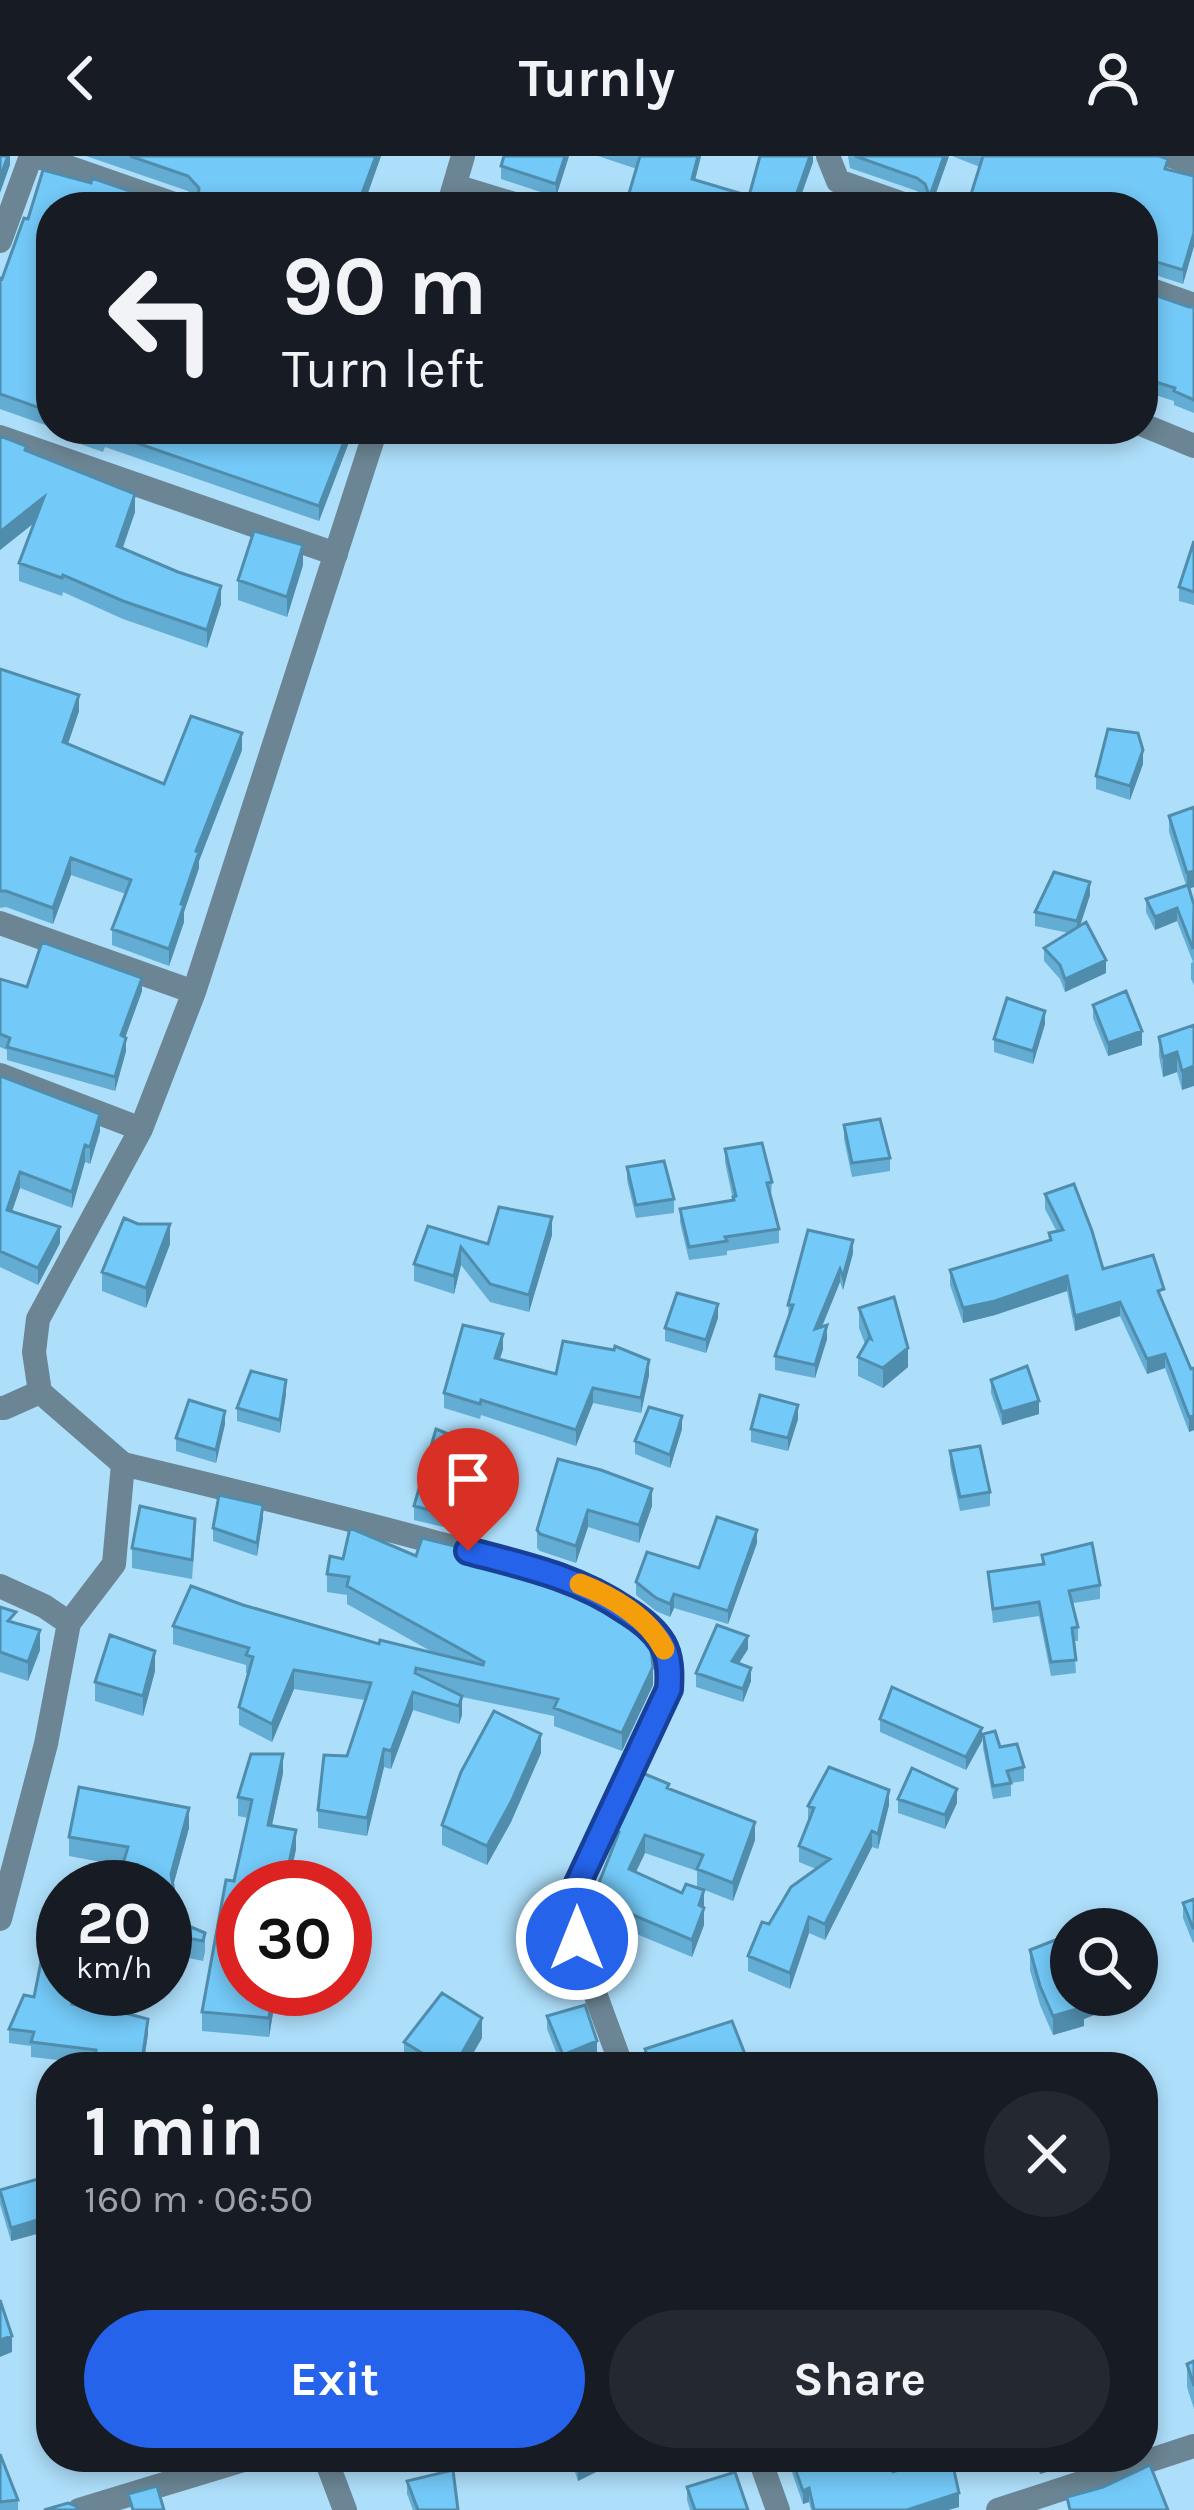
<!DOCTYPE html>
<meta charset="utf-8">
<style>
body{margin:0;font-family:Karla,sans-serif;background:#242831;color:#f1f3f6;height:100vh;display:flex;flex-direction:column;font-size:45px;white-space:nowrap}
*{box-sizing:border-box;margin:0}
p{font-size:39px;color:#9ea1a6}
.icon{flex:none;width:66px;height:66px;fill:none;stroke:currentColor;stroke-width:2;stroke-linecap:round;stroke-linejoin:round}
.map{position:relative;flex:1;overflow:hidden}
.sheet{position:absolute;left:36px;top:1896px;width:1122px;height:420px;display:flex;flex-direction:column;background:#171b24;border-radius:48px;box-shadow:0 6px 18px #0003}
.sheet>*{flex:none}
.banner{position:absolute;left:36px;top:36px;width:1122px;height:252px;border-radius:48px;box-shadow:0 6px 18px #0003;background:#171b24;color:#f1f3f6;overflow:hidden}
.controls{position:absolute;left:1050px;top:1752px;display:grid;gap:24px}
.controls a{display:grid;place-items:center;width:108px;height:108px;border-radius:50%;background:#171b24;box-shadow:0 6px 18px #0003;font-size:60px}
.speed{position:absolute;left:36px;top:1704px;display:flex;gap:24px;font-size:60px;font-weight:700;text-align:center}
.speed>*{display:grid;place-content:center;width:156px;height:156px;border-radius:50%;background:#171b24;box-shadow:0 6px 18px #0003;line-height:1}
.speed small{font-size:30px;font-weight:400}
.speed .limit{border:18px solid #d22;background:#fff;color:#111}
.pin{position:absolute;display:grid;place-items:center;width:102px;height:102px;color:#fff;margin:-123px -51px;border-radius:50% 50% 50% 0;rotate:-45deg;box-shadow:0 0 12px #0007}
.pin .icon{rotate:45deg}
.me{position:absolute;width:132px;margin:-66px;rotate:0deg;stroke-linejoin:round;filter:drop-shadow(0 0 9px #0008)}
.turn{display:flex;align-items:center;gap:42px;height:252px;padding:0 48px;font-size:54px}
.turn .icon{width:156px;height:156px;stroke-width:2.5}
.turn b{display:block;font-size:84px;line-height:102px}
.round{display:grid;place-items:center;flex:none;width:126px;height:126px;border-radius:63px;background:#242831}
.summary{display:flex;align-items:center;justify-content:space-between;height:204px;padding:0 48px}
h1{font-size:72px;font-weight:700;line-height:90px}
.action{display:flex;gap:24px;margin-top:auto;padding:24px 48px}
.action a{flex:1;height:138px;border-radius:72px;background:#2563eb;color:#fff;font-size:48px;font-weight:700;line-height:138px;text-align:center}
.action a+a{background:#242831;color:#f1f3f6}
header{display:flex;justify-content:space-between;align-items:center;height:156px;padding:0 48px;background:#171b24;font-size:54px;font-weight:700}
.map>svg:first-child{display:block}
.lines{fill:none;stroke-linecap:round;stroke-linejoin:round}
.street{stroke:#6b8594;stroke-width:24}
.wall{fill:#63add4}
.shaded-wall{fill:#508dad}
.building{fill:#73c9f7;stroke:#508dad;stroke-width:3}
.route-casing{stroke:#184099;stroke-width:30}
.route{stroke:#2563eb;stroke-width:21}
.slow{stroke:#f59e0b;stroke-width:21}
</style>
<header><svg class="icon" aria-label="back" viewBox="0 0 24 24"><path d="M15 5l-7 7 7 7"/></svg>Turnly<svg class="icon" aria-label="person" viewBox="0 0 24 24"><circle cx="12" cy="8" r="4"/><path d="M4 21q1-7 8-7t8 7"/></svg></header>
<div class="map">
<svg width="1194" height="2354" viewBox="0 0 1194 2354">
<rect width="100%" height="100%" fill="#addefa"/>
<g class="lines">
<path class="street" d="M36,0L183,51
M828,0L838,25L912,51
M1171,0L1194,8
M455,30L524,51
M448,51L463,0
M0,85L31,0
M1143,131L1194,149
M1143,269L1194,290
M0,281L336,398
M0,767L194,836
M0,919L141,973
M40,1236L34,1196L38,1163L141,973L194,836L376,273
M0,1252H4L40,1236L123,1308L114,1408L69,1467
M123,1308C227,1333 331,1358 434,1386C504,1405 591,1415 645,1468C665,1487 671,1506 669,1533L572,1740L566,1758L622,1911
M0,1430L44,1450L69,1467L46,1588L0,1763
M325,2301L345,2354
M759,2301L778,2354
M79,2354L253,2301
M998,2354L1194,2290"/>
</g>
<path class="wall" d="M86,0H381L366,42L398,51H188L196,44L188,35Z
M504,0H569L556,41L501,23V10Z
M598,0H701L695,24L749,40L813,0V6L797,51H625L637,13Z
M848,0H949L931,51H921L924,49L926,43L917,35L850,12Z
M952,0H1159L1168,14L1194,20V90L1183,128L1143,115V51L980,11Z
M43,14L91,27L92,22L176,51H51V271L0,253V122L2,123L24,62L28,63Z
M1143,135L1189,151H1194V257L1174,249V245L1143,235Z
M56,273H354L319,365L105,291L103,296L69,284V277Z
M0,280L135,356L123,392L221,448L207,492L123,463L63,436L62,440L19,425V407L34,367L0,394Z
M1194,385V449L1179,445V431Z
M303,409L287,461L238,444V424Z
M0,513L79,555L68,588L164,628L242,594L199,705V712L184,756V766L169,810L112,789V773L126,738L71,719L53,768L6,751L0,752Z
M1143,608L1130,644L1096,633V620Z
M1194,651V731L1189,733L1194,749V829L1191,823V807L1193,806L1177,765L1155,774L1146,756V743L1186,729L1169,676V660Z
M1090,739L1080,770L1106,817L1065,836L1060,823L1044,805V792L1069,777L1035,770V756Z
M0,823L27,831L142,835L125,882L126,895L115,935L7,904V894L0,891Z
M1093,849L1142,889L1108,900L1093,862Z
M1045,868L1033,908L994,896V883Z
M1194,869L1182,934L1177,916L1163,921L1159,900V881Z
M0,920L100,975L90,1008L85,1006L72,1052L20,1032L12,1055L60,1087L38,1129L0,1111Z
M844,969L890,1002V1015L852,1021L844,983Z
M725,993L772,1026L771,1040L779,1073V1087L727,1095V1099L689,1104L680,1066V1053L733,1044L725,1006Z
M627,1011L674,1043V1057L636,1062L627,1024Z
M1045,1038L1103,1113L1164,1148L1191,1213L1194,1212V1274L1189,1276L1165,1212L1147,1218L1120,1160L1075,1175L1067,1135L995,1159L963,1167L950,1129V1114L1049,1085V1077L1057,1076L1045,1053Z
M428,1070L488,1088L552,1079L529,1156L490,1146L461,1109L454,1138L414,1125V1108Z
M170,1088L146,1152L102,1135V1116Z
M853,1097L843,1134L840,1126L822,1171L827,1183L815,1222L775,1214V1200L789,1163L788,1149Z
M859,1152L908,1211L883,1232L858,1220V1201L865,1188L859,1172Z
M718,1162L706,1197L665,1185V1172Z
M503,1193L500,1203L556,1218L614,1194L649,1219L641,1257L593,1247L576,1290L481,1259L480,1263L444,1252V1237Z
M991,1224L1039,1258L1002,1269L991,1237Z
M286,1238L280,1277L237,1265V1252Z
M798,1263L788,1295L751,1286V1273Z
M225,1268L216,1307L176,1295V1282Z
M682,1273L670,1312L635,1298V1285Z
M950,1295L990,1336V1350L960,1355L950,1309Z
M468,1300L460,1336L448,1372L414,1364V1350Z
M601,1314L652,1350L639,1387L588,1371L576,1407L540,1395L537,1392V1374Z
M263,1362L257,1400L213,1385V1372Z
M195,1383L192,1423L132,1412V1392Z
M757,1387L728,1468L674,1452L670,1461L656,1455L636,1439V1426L699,1412Z
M1042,1399L1100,1429V1443L1073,1447L1078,1471V1485H1074L1076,1517L1051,1520L1039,1460L993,1467L988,1416L1042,1408Z
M416,1400L531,1416L572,1429L653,1529L622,1595L554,1570V1560L462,1541V1559L459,1568L413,1554L391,1613L384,1611L367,1680L318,1672V1654L347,1600L365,1544L294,1533L272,1586L239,1569V1551L248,1518L246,1517V1509L173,1488V1470L243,1449L379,1488L434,1497L347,1448V1439L327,1436V1418L343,1403Z
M0,1451L40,1494L28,1525L0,1516Z
M748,1493L739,1507L751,1525L743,1546L696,1531V1517Z
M155,1515L143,1560L95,1545V1526Z
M880,1563L982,1585L966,1614L880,1576Z
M983,1578L1024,1611V1625L1011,1627V1640L993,1643L983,1592Z
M541,1597L511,1666L487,1709L442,1689V1669Z
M283,1617L272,1669L296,1693L288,1731H243L277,1833L269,1881L202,1875V1856L248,1662L238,1660V1641Z
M669,1632L755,1684L733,1745L697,1731V1715L645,1697L636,1716L682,1737L704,1734V1769L692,1801L593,1760V1742L613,1690V1673Z
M898,1643L957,1647L945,1673L898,1657Z
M889,1649L878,1693L872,1691L825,1784L809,1777L790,1833L748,1815V1800L769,1768L816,1713L799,1706V1690L808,1666V1650Z
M189,1672L173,1730L174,1756L165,1761L205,1777V1796L203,1805L165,1797V1731L123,1710L69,1700V1681Z
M1194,1743V1786L1193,1787L1183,1762V1747Z
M1030,1794L1094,1859L1084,1863V1870L1053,1879L1040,1849L1030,1814Z
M76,1849L148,1878L143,1911H95V1908L31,1901V1890L9,1887V1873Z
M547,1860L597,1898L562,1911L547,1873Z
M482,1882L465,1911H413L404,1905V1886Z
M51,2030V2074L11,2085L0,2048V2034Z
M1194,2205V2253L1187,2231V2208Z
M0,2298L18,2344V2354H0Z
M570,2301H614V2307L578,2325Z
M789,2301H888L893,2316L959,2351L948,2354H811L809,2346L803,2348L789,2308Z
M1032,2301H1095L1040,2318Z
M407,2325L458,2354H413L407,2338Z
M687,2331L748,2354H690L687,2344Z"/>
<path class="shaded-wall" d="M8,0H10V9L0,37V22Z
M376,0H381L363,51L361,40Z
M565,0H569L556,41V28Z
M698,0H701L692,36V23Z
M810,0H813V6L797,51H792Z
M944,0H949L931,51H926Z
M1194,77V90L1183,128V114Z
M349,273H354L319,365V350Z
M135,338V356L117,407V390Z
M44,341V359L0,394V376Z
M303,389V409L287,461V441Z
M221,430V448L207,492V474Z
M79,539V555L63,602V586Z
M242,577V594L199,705V712L184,756V766L169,810V793L196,695Z
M1143,594V608L1130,644V630Z
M71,702V719L53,768V752Z
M1194,715V731L1187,733V717Z
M1090,726V739L1077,779V765Z
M1177,752V765L1155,774V761Z
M1106,804V817L1065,836V823Z
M142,822V835L121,893V879Z
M1045,855V868L1033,908V895Z
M1142,875V889L1108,900V887Z
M126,882V895L115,935V921Z
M1177,896V916L1163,921V901Z
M1194,910V930L1182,934V915Z
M100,958V975L90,1008V991Z
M85,989V1006L72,1052V1036Z
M20,1016V1032L7,1070V1054Z
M552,1061V1079L529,1156V1139Z
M170,1068V1088L146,1152V1132Z
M60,1071V1087L38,1129V1112Z
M853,1084V1097L843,1134V1121Z
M461,1091V1109L454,1138V1120Z
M840,1113V1126L815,1187V1173Z
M1067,1120V1135L995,1159L963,1167V1152Z
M1120,1146V1160L1075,1175V1160Z
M718,1148V1162L706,1197V1184Z
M827,1169V1183L815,1222V1209Z
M503,1178V1193L495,1217V1202Z
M908,1192V1211L883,1232V1212Z
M1165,1198V1212L1147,1218V1203Z
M649,1204V1219L641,1257V1242Z
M286,1224V1238L280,1277V1264Z
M593,1232V1247L576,1290V1274Z
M1039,1245V1258L1002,1269V1256Z
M798,1249V1263L788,1295V1282Z
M225,1255V1268L216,1307V1294Z
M682,1260V1273L670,1312V1299Z
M1194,1260V1274L1189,1276V1261Z
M468,1286V1300L460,1336L448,1372V1359Z
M652,1333V1350L639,1387V1369Z
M263,1349V1362L257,1400V1387Z
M588,1354V1371L576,1407V1390Z
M757,1374V1387L728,1468V1455Z
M674,1438V1452L670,1461V1448Z
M40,1474V1494L28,1525V1506Z
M748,1480V1493L732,1518V1505Z
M155,1495V1515L143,1560V1540Z
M653,1511V1529L622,1595V1577Z
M751,1512V1525L743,1546V1533Z
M294,1514V1533L272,1586V1568Z
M413,1536V1554L391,1613V1595Z
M462,1540V1559L459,1568V1550Z
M982,1572V1585L966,1614V1601Z
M541,1578V1597L511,1666L487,1709V1690Z
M384,1593V1611L367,1680V1662Z
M283,1598V1617L268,1688V1669Z
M957,1633V1647L945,1673V1659Z
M889,1634V1649L878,1693V1678Z
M189,1652V1672L171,1737V1718Z
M755,1666V1684L733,1745V1727Z
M296,1674V1693L288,1731H284Z
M872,1675V1691L825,1784V1768Z
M645,1679V1697L629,1730V1713Z
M704,1734V1769L692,1801V1784L699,1749Z
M174,1736V1756L165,1761V1741Z
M809,1761V1777L790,1833V1817Z
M274,1833H277L269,1881V1862Z
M1094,1840V1859L1084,1863V1870L1053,1879V1860Z
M482,1862V1882L465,1911H454Z
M148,1863V1878L143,1911H141Z
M597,1885V1898L563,1911V1899Z
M51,2060V2074L11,2085V2072Z
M12,2180V2196L0,2201V2184Z
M146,2301H184V2302L146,2314Z
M592,2301H614V2307L578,2325V2308Z
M1054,2301H1095L1040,2318V2305Z
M809,2332V2346L803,2348V2335Z
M959,2337V2351L948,2354H907Z"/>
<path class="building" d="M0,0H8L0,22Z
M130,0H376L361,40L398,51H266L254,47L252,51H188L198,42L199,32L188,20Z
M504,0H565L556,28L501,10Z
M639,0H698L692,23L749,40L760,0H810L792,51H625L640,0Z
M855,0H944L926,51H921L924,49L928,36L925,28L917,22Z
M983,0H1159L1168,3L1165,13L1194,20V77L1183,114L1143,102V51H967Z
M43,14L91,27L92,22L176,51H51V256L0,238V122L2,123L24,62L28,63Z
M1143,135L1189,151H1194V244L1174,235L1175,232L1143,222Z
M80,273H349L319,350L105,276L103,281Z
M0,280L26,290L25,294L135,338L117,390L178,416L221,430L207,474L123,445L63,419L62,422L19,407L44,341L0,376Z
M254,375L303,389L287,441L238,424Z
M1194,385V436L1179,431Z
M0,513L79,539L63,586L164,628L191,560L242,577L196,695L199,696L181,748L184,749L169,793L112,773L131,724L71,702L53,752L6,735H0Z
M1108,573L1138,577L1143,594L1130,630L1096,620Z
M1194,651V715L1187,717L1169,660Z
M1054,716L1090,726L1077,765L1035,756Z
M1188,729L1194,749L1193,793L1177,752L1155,761L1146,743Z
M1086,766L1106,804L1065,823L1060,809L1044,792Z
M42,786L142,822L121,879L126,882L115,921L7,891L10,882L0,878V823L27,831Z
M1126,835L1142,875L1108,887L1093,849Z
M1007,842L1045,855L1033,895L994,883Z
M1194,869V910L1182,915L1177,896L1163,901L1159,881Z
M0,920L100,958L90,991L85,989L72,1036L20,1016L7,1054L60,1071L38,1112L0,1095Z
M880,963L890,1002L852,1007L844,969Z
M762,987L772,1026L767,1027L779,1073L725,1081L727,1085L689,1091L680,1053L734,1044L733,1041L736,1040L725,993Z
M664,1005L674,1043L636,1049L627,1011Z
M1074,1028L1092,1075L1103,1113L1153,1099L1164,1133L1158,1135L1191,1213L1194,1212V1260L1189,1261L1165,1198L1147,1203L1120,1146L1075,1160L1067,1120L995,1145L963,1152L950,1114L1051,1084L1049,1077L1063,1074L1045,1038Z
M499,1051L552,1061L529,1139L490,1128L461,1091L454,1120L414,1108L428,1070L488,1088Z
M124,1062L138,1068H170L146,1132L102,1116Z
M808,1074L853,1084L843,1121L840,1113L815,1173L827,1169L815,1209L775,1200L793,1149H788Z
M677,1137L718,1148L706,1184L665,1172Z
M894,1141L908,1192L883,1212L858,1201L869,1182L871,1183L859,1152Z
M463,1169L503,1178L495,1202L556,1218L563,1185L614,1194L615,1190L649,1204L641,1242L593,1232L576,1274L481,1244L480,1248L444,1237Z
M1027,1210L1039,1245L1002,1256L991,1224Z
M251,1215L286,1224L280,1264L237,1252Z
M760,1239L798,1249L788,1282L751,1273Z
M189,1244L225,1255L216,1294L176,1282Z
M649,1251L682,1260L670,1299L635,1285Z
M436,1273L468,1286L460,1323L448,1359L414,1350Z
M980,1290L990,1336L960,1341L950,1295Z
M558,1303L601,1314L652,1333L639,1369L588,1354L576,1390L540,1378L537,1374Z
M219,1339L263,1349L257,1387L213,1372Z
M140,1350L195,1363L192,1404L132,1392Z
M717,1361L757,1374L728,1455L674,1438L670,1448L656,1442L636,1426L647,1396L699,1412Z
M350,1372L416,1400L422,1382L475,1395L531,1416L532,1413L572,1426L571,1428L617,1449L639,1468L650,1485L653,1511L622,1577L554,1552L558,1543L416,1512L415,1517L462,1540L459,1550L413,1536L391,1595L384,1593L367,1662L318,1654L324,1599L347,1600L371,1527L294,1514L272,1568L239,1551L253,1501L246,1499L249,1492L173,1470L191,1430L243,1449L379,1488L380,1484L483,1509L484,1506L347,1430L349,1421L327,1418L330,1400L343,1403Z
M1092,1387L1100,1429L1069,1435L1078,1471L1072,1472L1076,1504L1051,1506L1039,1446L993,1453L988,1416L1044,1408L1042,1399Z
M0,1451L16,1456L8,1465L40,1474L28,1506L0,1496Z
M717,1469L748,1480L732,1505L751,1512L743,1533L696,1517Z
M110,1479L155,1495L143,1540L95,1526Z
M892,1531L982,1572L966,1601L880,1563Z
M494,1555L541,1578L511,1646L487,1690L442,1669L461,1616Z
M995,1575L1000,1591L1017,1588L1024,1611L1007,1615L1011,1627L993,1630L983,1578Z
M251,1598H283L268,1669L296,1674L284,1731H243V1833H274L269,1862L202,1856L226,1724L234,1725L252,1644L238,1641Z
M829,1611L889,1634L878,1678L872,1675L825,1768L809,1761L790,1817L748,1800L762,1766L769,1768L791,1731L830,1703L799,1690L814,1652L808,1650Z
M912,1612L957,1633L945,1659L898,1643Z
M640,1616L669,1628L667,1632L755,1666L733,1727L697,1713L703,1699L645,1679L629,1713L682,1737L686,1728L704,1734L699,1749L704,1752L692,1784L593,1742L619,1676L613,1673Z
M79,1631L189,1652L171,1718L174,1736L165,1741V1731H116L128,1691L69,1681Z
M1194,1743V1772H1193L1183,1747Z
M165,1760L205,1777L203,1785L165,1778Z
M49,1766L63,1769V1833H76L72,1848L109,1855V1853L148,1863L141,1911H95L98,1900L95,1899L96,1894L31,1886L34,1876L9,1873L24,1839L34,1841Z
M1068,1779L1071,1786V1839L1094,1840L1081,1845L1084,1851L1053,1860L1040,1830L1030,1794Z
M442,1837L482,1862L454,1911H445L404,1886Z
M585,1849L597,1885L563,1899L547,1860Z
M732,1865L750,1911H651L645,1893Z
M543,1901L548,1911H523Z
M48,2020L51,2030V2060L11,2072L0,2034Z
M0,2144L12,2180L0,2184Z
M1194,2205V2230L1187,2208Z
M0,2298L18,2344L0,2346Z
M576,2301H592L578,2308Z
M791,2301H888L893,2316L941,2301H951L959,2337L907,2354H814L809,2332L803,2335Z
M1150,2309L1168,2354H1070L1067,2341L1103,2331Z
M453,2314L458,2354H418L407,2325Z
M735,2316L748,2354H695L687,2331Z
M157,2330L164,2354H133L128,2338Z
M68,2347L76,2350L77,2354H44Z"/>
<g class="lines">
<g class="route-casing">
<path id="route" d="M468,1395C525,1410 577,1421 627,1455C640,1463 654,1474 662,1487C670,1501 670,1517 669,1533L572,1740L566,1758L577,1783"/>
</g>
<use href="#route" class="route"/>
<path class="slow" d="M580,1428C611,1440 649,1462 664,1493"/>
</g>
</svg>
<div class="controls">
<a><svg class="icon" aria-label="search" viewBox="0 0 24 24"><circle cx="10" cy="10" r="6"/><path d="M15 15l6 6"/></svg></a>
</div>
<div class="speed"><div>20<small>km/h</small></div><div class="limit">30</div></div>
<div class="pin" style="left:468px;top:1395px;background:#d93025"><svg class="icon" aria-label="arrive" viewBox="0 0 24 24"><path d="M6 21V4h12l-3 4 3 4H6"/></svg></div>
<svg class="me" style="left:577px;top:1783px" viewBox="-20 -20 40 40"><circle r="17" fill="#2563eb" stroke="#fff" stroke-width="3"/><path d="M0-11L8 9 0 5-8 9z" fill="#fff"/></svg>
<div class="banner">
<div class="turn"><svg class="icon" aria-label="left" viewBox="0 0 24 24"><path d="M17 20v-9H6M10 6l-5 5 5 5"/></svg><div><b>90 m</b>Turn left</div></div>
</div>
<section class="sheet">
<div class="summary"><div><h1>1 min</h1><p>160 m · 06:50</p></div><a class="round"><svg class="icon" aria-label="close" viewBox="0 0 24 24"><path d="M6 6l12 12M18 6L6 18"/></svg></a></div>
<div class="action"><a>Exit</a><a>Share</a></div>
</section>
</div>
